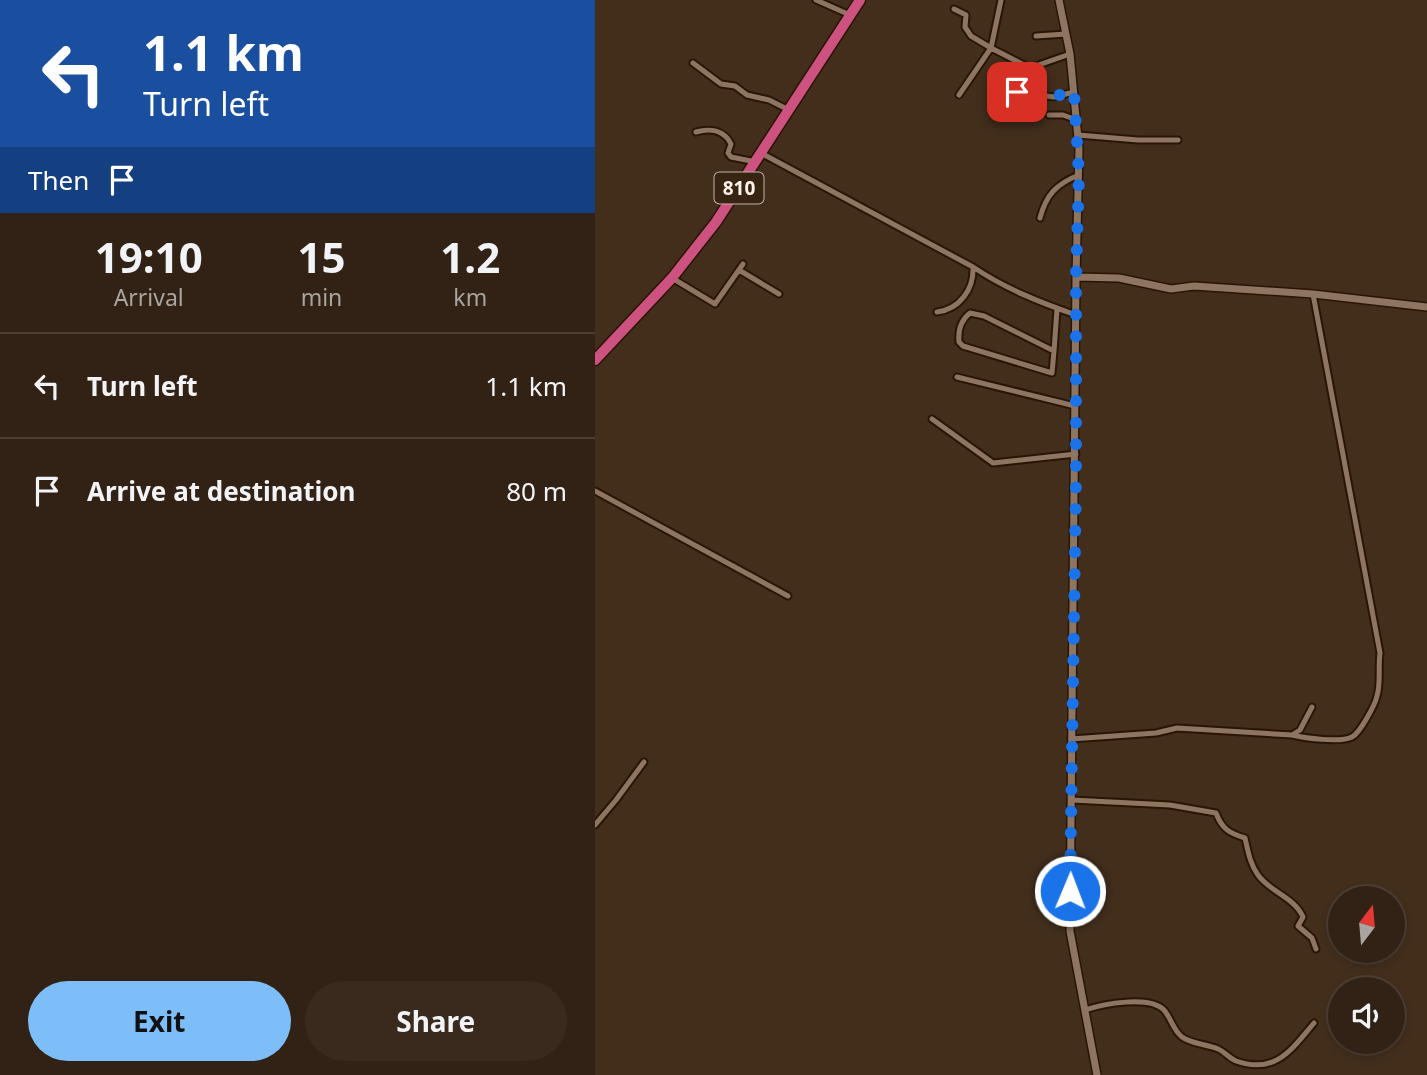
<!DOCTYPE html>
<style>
body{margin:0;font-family:"Noto Sans",sans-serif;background:#3a2a1e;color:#f1f3f6;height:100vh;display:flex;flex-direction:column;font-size:26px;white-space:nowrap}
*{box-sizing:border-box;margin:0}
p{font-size:23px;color:#a8a4a0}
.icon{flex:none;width:38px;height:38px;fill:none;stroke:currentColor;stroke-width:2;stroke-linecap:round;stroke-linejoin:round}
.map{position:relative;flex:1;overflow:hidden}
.side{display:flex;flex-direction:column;background:#322215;width:595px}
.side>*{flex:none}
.guide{background:#1a4fa0;color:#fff;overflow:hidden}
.needle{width:46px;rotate:16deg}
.tools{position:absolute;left:733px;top:886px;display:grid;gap:14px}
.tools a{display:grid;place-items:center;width:77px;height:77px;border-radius:50%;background:#322215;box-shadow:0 4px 10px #0003,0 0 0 2px #4d3f34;font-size:35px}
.pin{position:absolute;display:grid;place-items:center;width:60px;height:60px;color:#fff;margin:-30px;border-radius:14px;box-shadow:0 4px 10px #0006}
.me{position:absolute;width:77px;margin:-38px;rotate:1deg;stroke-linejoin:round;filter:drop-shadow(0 0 5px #0008)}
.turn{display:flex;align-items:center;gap:24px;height:147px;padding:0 28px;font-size:32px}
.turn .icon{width:91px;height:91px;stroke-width:2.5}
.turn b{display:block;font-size:49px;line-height:60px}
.then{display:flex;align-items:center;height:66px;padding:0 28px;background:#0003;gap:14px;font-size:26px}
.eta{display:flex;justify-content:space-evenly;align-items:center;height:119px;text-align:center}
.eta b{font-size:42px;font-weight:700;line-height:49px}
.button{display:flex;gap:14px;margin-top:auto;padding:14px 28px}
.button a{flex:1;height:80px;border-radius:42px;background:#7dbef9;color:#111;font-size:28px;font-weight:700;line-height:80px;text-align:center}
.button a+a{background:#3a2a1e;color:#f1f3f6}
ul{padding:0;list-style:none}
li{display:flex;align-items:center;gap:21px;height:105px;padding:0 28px;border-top:2px solid #4d3f34}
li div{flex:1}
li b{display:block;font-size:26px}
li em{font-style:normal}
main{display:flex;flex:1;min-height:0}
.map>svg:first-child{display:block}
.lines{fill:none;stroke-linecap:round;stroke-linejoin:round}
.street-casing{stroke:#291505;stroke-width:9}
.secondary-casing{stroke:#291505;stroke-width:10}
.highway-casing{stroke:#291505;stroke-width:13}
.street{stroke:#8e7562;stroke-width:5}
.secondary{stroke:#8e7562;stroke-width:7}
.highway{stroke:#cd527f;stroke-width:10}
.route{stroke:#1a73e8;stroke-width:12;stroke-dasharray:0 21.6}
.labels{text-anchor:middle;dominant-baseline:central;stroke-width:7;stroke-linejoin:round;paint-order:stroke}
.shield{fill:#382412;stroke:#c3b4a9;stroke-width:2}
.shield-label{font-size:19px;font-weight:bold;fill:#fef2ea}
</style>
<main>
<section class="side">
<div class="guide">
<div class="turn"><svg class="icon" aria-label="left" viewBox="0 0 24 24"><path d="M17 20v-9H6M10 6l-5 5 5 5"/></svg><div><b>1.1 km</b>Turn left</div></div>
<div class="then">Then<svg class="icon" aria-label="arrive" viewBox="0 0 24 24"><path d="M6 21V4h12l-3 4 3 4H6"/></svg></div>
</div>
<div class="eta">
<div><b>19:10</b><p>Arrival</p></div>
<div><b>15</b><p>min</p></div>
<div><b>1.2</b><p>km</p></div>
</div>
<ul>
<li><svg class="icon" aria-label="left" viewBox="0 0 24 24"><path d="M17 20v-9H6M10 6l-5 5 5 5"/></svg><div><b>Turn left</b></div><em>1.1 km</em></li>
<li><svg class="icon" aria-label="arrive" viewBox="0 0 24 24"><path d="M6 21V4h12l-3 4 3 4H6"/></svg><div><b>Arrive at destination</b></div><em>80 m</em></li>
</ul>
<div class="button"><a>Exit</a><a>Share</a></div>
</section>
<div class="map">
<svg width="832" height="1075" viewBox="0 0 832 1075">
<rect width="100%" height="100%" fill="#432e1c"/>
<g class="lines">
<g class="street-casing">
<path id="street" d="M221,0L255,15
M359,9L371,15L370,27L376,36L396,48L406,0
M441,36L471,34
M98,63L126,84L140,86L152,95L174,100L194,110
M422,92L435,68
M364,95L396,48L435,68L475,54
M411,115L422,92L459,97L479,92
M454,115H468L482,120
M101,132C115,128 129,130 136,144L133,153L136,157L161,162
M483,135L543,140H583
M166,153L378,267C411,289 444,302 481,315
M445,218C451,195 461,184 484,175
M144,270L184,294
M77,278L120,304L148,264
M342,312C365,309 379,289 378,267
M375,313L389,316L459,351L457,373L368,346L364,342C363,331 366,320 375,313Z
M459,351L462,309
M362,377L480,406
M337,419L398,463L481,454
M0,491L193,596
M697,735C710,738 745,743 757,737C765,733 780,705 782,696C786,683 783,666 785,653L718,294
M476,739L561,733L582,728L697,735L705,730L717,707
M477,800L575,805L621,813C627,829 634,833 650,838C653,851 655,864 663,875C675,892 699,897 708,917L703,926L717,938L721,949
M0,825L21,800L49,762
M490,1010C508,1004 554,995 569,1010C576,1018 578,1030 587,1037C596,1044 612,1044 623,1049C630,1052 634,1058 641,1061C681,1075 697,1049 719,1023"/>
</g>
<g class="secondary-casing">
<path id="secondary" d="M464,0L475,54L484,149L481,277L475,931L502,1075
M481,277L524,278L576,289L599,286L718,294L832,307"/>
</g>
<g class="highway-casing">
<path id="highway" d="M0,360L77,278L121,222L265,0"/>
</g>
<use href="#street" class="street"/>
<use href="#secondary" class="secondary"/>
<use href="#highway" class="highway"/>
</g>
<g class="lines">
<path class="route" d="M422,92L455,97L479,92L484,175L481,277V478L475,891"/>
</g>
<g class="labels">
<rect class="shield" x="119.5" y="172.5" width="49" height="31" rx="5"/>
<g class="shield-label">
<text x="144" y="188">810</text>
</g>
</g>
</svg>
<div class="tools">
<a><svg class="needle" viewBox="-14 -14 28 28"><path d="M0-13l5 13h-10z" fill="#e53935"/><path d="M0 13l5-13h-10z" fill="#a8a4a0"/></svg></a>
<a><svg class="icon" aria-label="sound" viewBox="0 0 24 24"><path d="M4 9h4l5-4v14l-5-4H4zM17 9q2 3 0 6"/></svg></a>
</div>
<div class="pin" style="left:422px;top:92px;background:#d93025"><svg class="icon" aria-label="arrive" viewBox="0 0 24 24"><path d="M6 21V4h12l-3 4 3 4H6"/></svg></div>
<svg class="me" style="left:475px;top:891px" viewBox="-20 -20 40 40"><circle r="17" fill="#1a73e8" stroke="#fff" stroke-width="3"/><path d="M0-11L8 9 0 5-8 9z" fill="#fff"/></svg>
</div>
</main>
